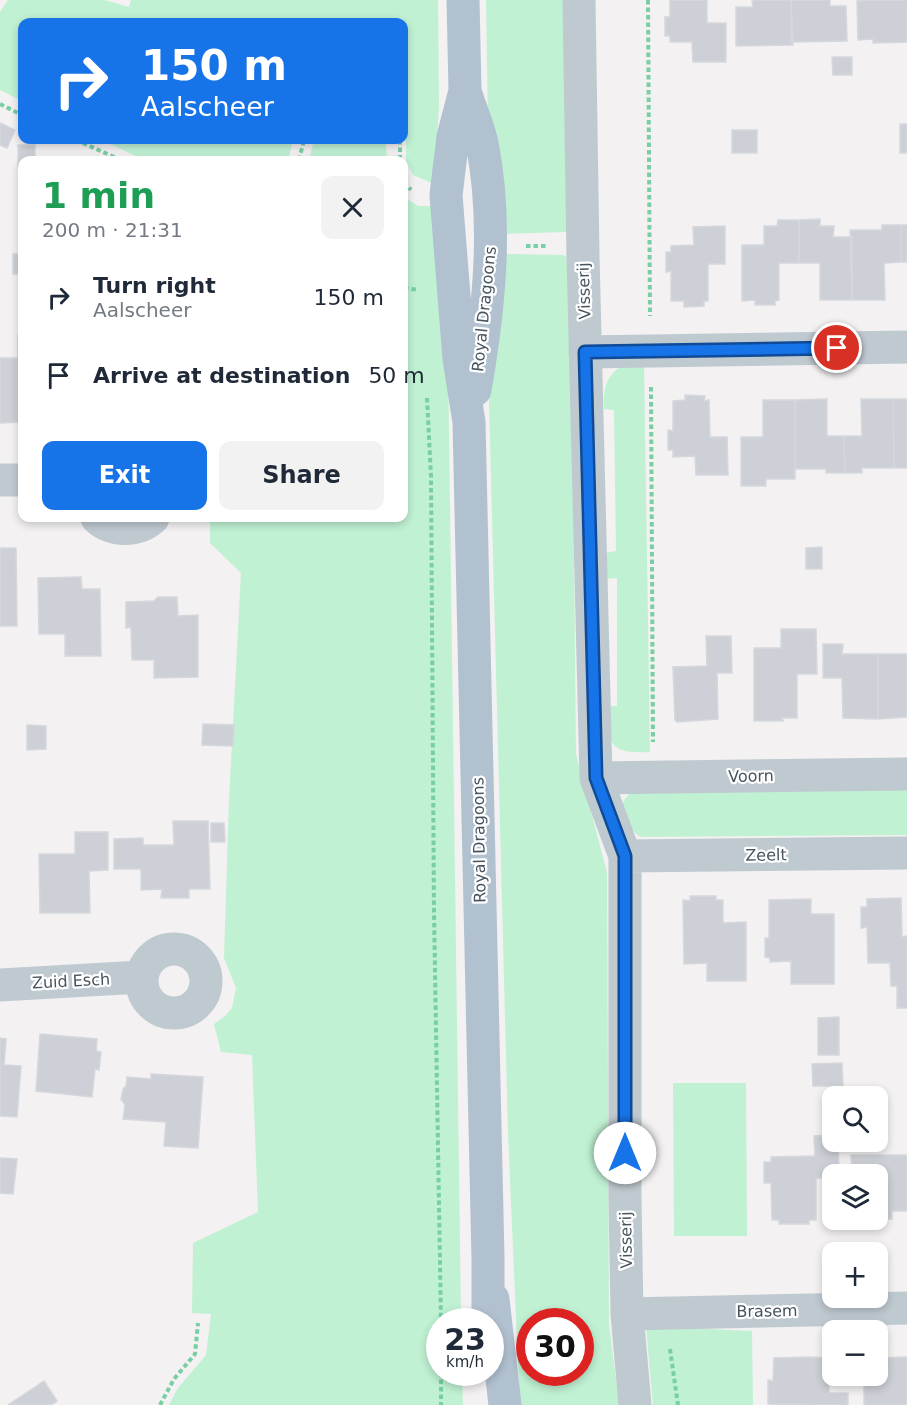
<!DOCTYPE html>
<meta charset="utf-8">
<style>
body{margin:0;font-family:"DejaVu Sans",sans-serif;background:#f2f2f3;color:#1f2937;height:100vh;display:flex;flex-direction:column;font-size:22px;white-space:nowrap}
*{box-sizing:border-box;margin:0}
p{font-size:20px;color:#747a83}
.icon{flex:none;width:33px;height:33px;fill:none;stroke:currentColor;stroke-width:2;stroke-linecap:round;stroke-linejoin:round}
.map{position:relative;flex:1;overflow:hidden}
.drawer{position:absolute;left:18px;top:156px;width:390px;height:366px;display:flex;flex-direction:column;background:#fff;border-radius:12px;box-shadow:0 3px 9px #0003}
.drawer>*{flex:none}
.banner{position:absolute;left:18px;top:18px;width:390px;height:126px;border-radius:12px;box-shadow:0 3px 9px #0003;background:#1773e8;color:#fff;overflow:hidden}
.buttons{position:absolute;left:822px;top:1086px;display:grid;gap:12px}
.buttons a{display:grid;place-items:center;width:66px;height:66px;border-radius:12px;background:#fff;box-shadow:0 3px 9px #0003;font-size:30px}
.speed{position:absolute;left:426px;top:1308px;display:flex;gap:12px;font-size:30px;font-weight:700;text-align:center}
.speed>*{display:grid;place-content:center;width:78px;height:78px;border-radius:50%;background:#fff;box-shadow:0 3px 9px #0003;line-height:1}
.speed small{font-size:15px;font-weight:400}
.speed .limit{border:9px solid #d22;background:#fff;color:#111}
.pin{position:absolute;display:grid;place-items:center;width:51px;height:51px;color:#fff;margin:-26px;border:3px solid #fff;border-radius:50%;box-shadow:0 2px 6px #0007}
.me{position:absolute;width:66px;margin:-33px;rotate:0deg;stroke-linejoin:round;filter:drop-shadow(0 0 4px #0008)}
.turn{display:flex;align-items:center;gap:21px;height:126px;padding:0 24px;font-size:27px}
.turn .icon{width:78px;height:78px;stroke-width:2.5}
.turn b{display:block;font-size:42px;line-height:51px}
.round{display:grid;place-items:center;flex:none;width:63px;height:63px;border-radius:12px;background:#f2f2f3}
.head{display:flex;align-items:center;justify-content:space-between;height:102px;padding:0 24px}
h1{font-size:36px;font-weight:700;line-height:45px;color:#1e9e55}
.primary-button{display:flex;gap:12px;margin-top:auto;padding:12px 24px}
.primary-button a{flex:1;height:69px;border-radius:12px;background:#1773e8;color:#fff;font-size:24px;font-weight:700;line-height:69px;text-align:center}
.primary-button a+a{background:#f2f2f3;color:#1f2937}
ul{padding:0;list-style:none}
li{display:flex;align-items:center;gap:18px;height:78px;padding:0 24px}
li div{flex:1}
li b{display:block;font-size:22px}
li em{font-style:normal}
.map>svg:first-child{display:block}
.green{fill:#c0f1d3;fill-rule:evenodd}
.building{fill:#cdd0d6;stroke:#d5d7dd;stroke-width:1.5}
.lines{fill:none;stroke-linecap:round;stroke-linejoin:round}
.path{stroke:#77cfa3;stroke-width:4;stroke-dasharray:4.5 3;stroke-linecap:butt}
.street{stroke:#bfc9d0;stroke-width:33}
.primary{stroke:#b1c1d0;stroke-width:33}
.route-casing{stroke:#0f4b97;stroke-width:15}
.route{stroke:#1773e8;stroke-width:10}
.labels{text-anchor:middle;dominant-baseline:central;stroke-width:4.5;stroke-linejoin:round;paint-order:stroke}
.street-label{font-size:16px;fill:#48555f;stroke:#fff}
</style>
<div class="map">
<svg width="907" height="1405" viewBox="0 0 907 1405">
<rect width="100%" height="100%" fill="#f3f1f1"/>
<path class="green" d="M8,0H104L129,7L131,0H438L439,107L434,184L413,175L406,161V71L404,64V22H22V101L0,90V12Z
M486,0H569L570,227L565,232L500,234L488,125Z
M102,140H293L288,160H144Z
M314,140H386L387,160H309Z
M404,197L418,206H435L448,358L461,1321L440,1322V1372L462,1373L463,1405H169L178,1388L206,1355L211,1314L192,1313L193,1243L258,1212L252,1055L221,1052L214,1024L225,1016L232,1008L236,988L224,958L229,800L241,573L210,543V518H404Z
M501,254L563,255L571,259L576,754L607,873L609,1323L619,1405H521L519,1388L508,1133L488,363ZM530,1322H580V1372H530Z
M625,363H644L650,752C607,754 610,744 606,706H617V578L605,579V553L616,551L614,410L604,409C603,387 606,376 625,363Z
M907,781V835L640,837C615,815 614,804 641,784Z
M673,1083H746L747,1236H674Z
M646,1326L752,1331L753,1405H653Z"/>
<path class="building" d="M670,0H707V23H726V62H693L692,42H670V36H665V17H670Z
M752,0H791L793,45L736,46V7H753Z
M791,0H830V6H846L847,41L791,42Z
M873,0H907V42L873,43V39L858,40L857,1Z
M832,57H852V75H833Z
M0,123L15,130L7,148L0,145Z
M900,124H907V153H900Z
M732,130H757V153H732Z
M18,145H35V160H22V166L18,167Z
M820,219V226H834L833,237H852V300H820V263H799V220Z
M778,220H799V263H779V300L775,301V305H755V300L742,301V245H764V226H777Z
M882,225H901V262L884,263L885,300H852L850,230H882Z
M901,225H907V262H901Z
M725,226V264H708V301H704V306L684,307V301H671V271L666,272V252H671V246L694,245L693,227Z
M13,254H22V274H13Z
M18,335H22V387H20L21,422L0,423V358H18Z
M685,395L705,396L704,401L709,400L710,437H727L728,475H696L695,456L673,457V450H668V430L673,431V401L685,400Z
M827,399V436H844L845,473H826V469H795V400Z
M861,399H893L894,468H862V473H845L844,436H862Z
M893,399H907V468H894Z
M763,400H795V479H766V486H741V437H763Z
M822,547V569H806V548Z
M0,548H16L17,626H0Z
M81,577L82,589H100L101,656H65V634H39L38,578Z
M158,597H177L178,616L198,615V677L154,678V660H132L131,627L126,628V602L154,601Z
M781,629H816L817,674H797V718H782L783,721H754V648H781Z
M706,636H731L732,673H717L718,719L677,722L675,720L673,667L707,666Z
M823,644H843L842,654H878V719L843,718L842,678H823Z
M878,654H907V717L878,719Z
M203,724L234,725L233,746L202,745Z
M27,725L46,726V749L27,750Z
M173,821H208L210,889H189V898H161L162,889L141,890V869H114V839L143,838V845H174Z
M211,823H224L225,842H211Z
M75,832H108V870L89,871L90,913H40L39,854H75Z
M690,896H716V900H723V923L746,922V981H707V963L684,964L683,900L690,901Z
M901,898L902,937L907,936V1008H897V986H891L890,963H868L867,927L861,928V907H867V899Z
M811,899V914H834V984H791V961L770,962V958L765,957V938H769V900Z
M839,1017V1055H818V1018Z
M40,1034L97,1039L96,1051L101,1052L99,1070L95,1069L92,1097L36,1091Z
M0,1038L6,1039L4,1065L21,1066L17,1117L0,1116Z
M842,1063L843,1086H813L812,1064Z
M151,1074L203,1077L198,1148L164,1146L166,1122L123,1119L125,1105L121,1099L123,1089L126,1086L127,1077L151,1079Z
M832,1135V1142H838L839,1174H832V1178H816V1220H809V1224H779V1220H772L771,1183H764V1162H771V1157L815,1156L814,1136Z
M851,1155H907V1211H892V1219H878V1174H852Z
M0,1158L17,1159L13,1194L0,1193Z
M810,1357L829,1358V1393H848V1405L768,1404V1380L773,1381L774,1358Z
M907,1357V1405H864V1376H878V1358Z
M44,1381L57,1401L51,1405H8Z"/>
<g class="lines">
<path class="path" d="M648,0L650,316
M0,104L22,115
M76,140L121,160
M400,140V160
M299,160L304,140
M404,182L411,190
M526,246H548
M404,288L419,290
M651,387L653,742
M427,398L431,476L434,912L441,1322
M670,1349L678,1405
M441,1372V1405
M160,1405L174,1379L195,1354L198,1323"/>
<path class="street" d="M579,0L583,256L596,778L625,856V1199L627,1314L635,1405
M585,352L907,347
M0,480H22
M97,518C112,532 138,532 153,518
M596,778L907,774
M625,856L907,853
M142 981a32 32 0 1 1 64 0a32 32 0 1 1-64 0Z
M0,985L141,977
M627,1314L907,1308"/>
<path class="primary" d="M463,0L465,91L453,137L446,195L459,359L469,422L488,1258V1322
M465,91C470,108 478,125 482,143C498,225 489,309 475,390
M493,1299L505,1405"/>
</g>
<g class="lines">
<g class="route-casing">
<path id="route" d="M625,1153V856L596,778L585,352L837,348"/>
</g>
<use href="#route" class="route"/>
</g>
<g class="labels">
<g class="street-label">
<text transform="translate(584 291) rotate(-92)">Visserij</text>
<text transform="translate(484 309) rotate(-84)">Royal Dragoons</text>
<text transform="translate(751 776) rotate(-1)">Voorn</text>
<text transform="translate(479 840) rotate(-91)">Royal Dragoons</text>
<text transform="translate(766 855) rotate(-1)">Zeelt</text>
<text transform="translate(71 981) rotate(-3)">Zuid Esch</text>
<text transform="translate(626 1240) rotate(-91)">Visserij</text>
<text transform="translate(767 1311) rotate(-1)">Brasem</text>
</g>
</g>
</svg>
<div class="buttons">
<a><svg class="icon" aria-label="search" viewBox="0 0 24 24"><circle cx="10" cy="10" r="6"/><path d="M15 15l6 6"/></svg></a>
<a><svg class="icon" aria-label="layers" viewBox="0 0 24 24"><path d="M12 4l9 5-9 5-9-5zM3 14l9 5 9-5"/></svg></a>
<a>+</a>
<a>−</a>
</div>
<div class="speed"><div>23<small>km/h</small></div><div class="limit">30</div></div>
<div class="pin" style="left:837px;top:348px;background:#d93025"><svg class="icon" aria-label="arrive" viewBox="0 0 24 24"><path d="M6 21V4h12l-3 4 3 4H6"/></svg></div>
<svg class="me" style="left:625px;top:1153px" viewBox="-20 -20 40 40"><circle r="19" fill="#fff"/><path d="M0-13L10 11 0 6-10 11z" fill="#1773e8"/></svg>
<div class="banner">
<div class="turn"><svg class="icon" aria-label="right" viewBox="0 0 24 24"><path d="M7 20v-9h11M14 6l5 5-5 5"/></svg><div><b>150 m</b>Aalscheer</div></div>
</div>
<section class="drawer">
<div class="head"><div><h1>1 min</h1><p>200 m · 21:31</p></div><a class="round"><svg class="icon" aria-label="close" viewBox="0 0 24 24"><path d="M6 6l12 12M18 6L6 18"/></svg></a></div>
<ul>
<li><svg class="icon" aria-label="right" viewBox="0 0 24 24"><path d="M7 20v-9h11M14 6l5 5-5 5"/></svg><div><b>Turn right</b><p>Aalscheer</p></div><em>150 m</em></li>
<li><svg class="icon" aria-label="arrive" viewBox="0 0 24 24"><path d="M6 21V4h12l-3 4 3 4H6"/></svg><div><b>Arrive at destination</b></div><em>50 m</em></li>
</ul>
<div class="primary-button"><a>Exit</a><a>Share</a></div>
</section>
</div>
